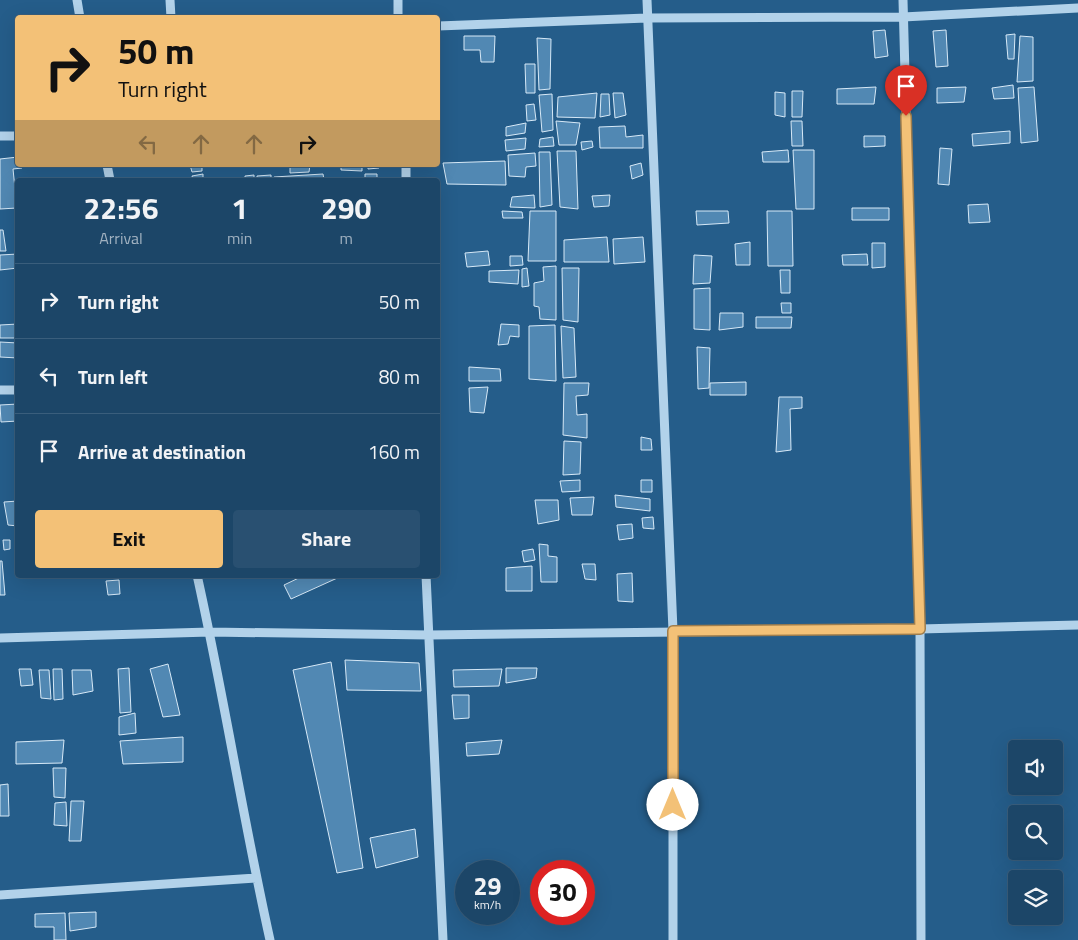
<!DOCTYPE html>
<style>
body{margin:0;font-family:"Titillium Web",sans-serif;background:#295071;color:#f1f3f6;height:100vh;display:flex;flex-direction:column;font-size:19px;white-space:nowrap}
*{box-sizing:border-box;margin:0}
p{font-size:16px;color:#a0b1c0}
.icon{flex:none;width:28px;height:28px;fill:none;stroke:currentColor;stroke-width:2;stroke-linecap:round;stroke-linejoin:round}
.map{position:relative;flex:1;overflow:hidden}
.drawer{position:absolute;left:15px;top:178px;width:425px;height:400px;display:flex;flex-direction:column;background:#1c4668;border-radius:5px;box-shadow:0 5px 20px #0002,0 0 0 1px #3a5e7c}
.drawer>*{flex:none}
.banner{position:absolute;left:15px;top:15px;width:425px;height:152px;border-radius:5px;box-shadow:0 5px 20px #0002,0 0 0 1px #3a5e7c;background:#f3c177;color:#111;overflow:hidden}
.buttons{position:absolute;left:1008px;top:740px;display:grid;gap:10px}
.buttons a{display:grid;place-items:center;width:55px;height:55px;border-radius:5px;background:#1c4668;box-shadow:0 5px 20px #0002,0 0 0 1px #3a5e7c;font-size:25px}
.speed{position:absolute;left:455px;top:860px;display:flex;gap:10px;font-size:25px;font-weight:700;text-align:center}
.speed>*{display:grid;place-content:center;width:65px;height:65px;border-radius:50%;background:#1c4668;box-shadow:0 5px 20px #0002,0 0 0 1px #3a5e7c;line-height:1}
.speed small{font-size:12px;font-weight:400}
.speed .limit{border:8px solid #d22;background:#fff;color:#111}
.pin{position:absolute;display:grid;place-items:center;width:42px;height:42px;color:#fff;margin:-51px -21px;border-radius:50% 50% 50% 0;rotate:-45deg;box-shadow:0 0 5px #0007}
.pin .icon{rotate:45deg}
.me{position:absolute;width:55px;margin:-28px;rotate:0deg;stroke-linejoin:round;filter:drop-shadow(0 0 4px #0008)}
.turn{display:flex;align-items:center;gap:18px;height:105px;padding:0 20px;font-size:22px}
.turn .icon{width:65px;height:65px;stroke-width:2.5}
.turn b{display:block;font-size:35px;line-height:42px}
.lanes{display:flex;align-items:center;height:48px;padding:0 20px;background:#0003;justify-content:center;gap:25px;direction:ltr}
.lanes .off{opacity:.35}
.eta{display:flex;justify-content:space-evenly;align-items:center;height:85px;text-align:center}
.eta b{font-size:30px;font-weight:700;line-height:35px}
.button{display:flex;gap:10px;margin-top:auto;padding:10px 20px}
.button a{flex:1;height:58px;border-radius:5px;background:#f3c177;color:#111;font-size:20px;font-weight:700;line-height:58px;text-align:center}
.button a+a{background:#295071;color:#f1f3f6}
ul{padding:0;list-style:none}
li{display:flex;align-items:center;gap:15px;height:75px;padding:0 20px;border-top:1px solid #3a5e7c}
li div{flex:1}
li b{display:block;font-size:19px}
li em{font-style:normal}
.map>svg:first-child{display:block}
.building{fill:#5188b3;stroke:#d7e9f7}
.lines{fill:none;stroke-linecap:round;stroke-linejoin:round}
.minor{stroke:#b2d2ea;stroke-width:9}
.route-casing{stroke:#9e7d4d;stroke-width:12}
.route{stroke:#f3c177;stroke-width:9}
</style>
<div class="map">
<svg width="1078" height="940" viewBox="0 0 1078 940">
<rect width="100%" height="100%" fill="#255d8a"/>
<path class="building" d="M885,30L888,56L875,58L873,31Z
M946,30L948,66L936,67L933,31Z
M1015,34L1014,59H1008L1006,35Z
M464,36H495L494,62H481L480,50H464Z
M1020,36L1033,37V81L1017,82Z
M537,38L551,39L550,89L539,90Z
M525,64H535V93H526Z
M1013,85L1014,98L994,99L992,88Z
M876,87L874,104H837V89Z
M966,87L964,102L937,103V88Z
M1034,87L1038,141L1021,143L1018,88Z
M792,91H803L802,117H792Z
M775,92L785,93V117L775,115Z
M597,93L595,118L557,117L558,97Z
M613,93H623L626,115L615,118Z
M552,94L553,130L542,132L539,95Z
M601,94H609L610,115L600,117Z
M534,104L536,120L527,121L526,105Z
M556,121L580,123L576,145H559Z
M791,121H802L803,146H792Z
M526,123L525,133L506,136V127Z
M625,126L626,137L643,135V148H600L599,127Z
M1010,131V143L973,146L972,134Z
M864,136H885V146L864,147Z
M553,137L554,146L539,147L540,139Z
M526,138L525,149L506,151L505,140Z
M592,141L593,147L582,150L581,142Z
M940,148L952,149L949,185L938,184Z
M788,150L789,162H763L762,152Z
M793,150H814V209H796Z
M557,151H576L578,209L560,207Z
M539,152H550L552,205L540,207Z
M535,153L536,166L526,167L525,177L509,176L508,155Z
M18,157V165H22V168L13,169L17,208L0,209V159Z
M505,161L506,185L447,184L443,163Z
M641,163L643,175L632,179L630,166Z
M190,165H202V171L192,172Z
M290,165H310L309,172L290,173Z
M341,165H362V171L341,170Z
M368,165H379V168L368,169Z
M203,174V180H193L192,176Z
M323,174L324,180H274V177Z
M365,174H377V180H365Z
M254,175V180H245V176Z
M271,175V180H257V176Z
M534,195L535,208L510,207L512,197Z
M610,195L609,206L594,207L592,196Z
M988,204L990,222L969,223L968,205Z
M852,208H889V220H852Z
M502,211L522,212L523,218H503Z
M530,211H556V261H528Z
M696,211H728L729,223L697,225Z
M767,211H792L793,266H768Z
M0,230H3L6,251H0Z
M607,237L609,262H564V240Z
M643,237L645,262L614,264L613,239Z
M750,242V265H736L735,244Z
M872,243H885V267L872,268Z
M488,251L490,265L467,267L465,253Z
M18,254V268L0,270V255Z
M867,254L868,265H843L842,255Z
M694,255L712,256L710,283L693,284Z
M510,256H522L523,265L510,266Z
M556,266V320L540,319L539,307L534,306V283L544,281L543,267Z
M527,268L529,286L522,287V269Z
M562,268H579L578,322L563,320Z
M519,270L518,284L489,282V271Z
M780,270H790V293H781Z
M710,288V330L694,329V289Z
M781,303H791V313H782Z
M720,313H743V327L719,330Z
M756,317H792L791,328H756Z
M18,324V338H0V325Z
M501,324L519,325V337L510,336L508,344L498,345Z
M555,325L556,381L529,379V326Z
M561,326L574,328L576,377L563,378Z
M0,342L18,343V358L0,357Z
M697,347L710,348L709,388L698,389Z
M469,367L500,369L501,381H469Z
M746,382V395H710V383Z
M564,383H589L588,395L576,396L577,415L587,414V438L563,435Z
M488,387L484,413L470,412L469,388Z
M779,397H802V408L790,409L791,450L776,452Z
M18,404V421L1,422L0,405Z
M641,437L651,439L652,450H641Z
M564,441L581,442L580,474L563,475Z
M580,480V491L562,492L560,481Z
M641,480H652V492H641Z
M615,495L650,499V511L616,507Z
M594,497L592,515H572L570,498Z
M535,500H558L559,520L538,524Z
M18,501V526L8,525L4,502Z
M653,517L654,529L643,528L642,518Z
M632,524L633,538L619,540L617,525Z
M3,540H10V549L4,550Z
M539,544L548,545V556L557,557V582H541Z
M533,549L535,560L524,562L522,551Z
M0,561H2L5,595H0Z
M582,564H595L596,580L585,579Z
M532,566V591H506V568Z
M632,573L633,602L618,601L617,574Z
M305,575H344L291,599L284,585Z
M119,580L120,594L108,595L106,581Z
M345,660L419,663L421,691L347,690Z
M331,662L363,868L337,873L293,670Z
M168,664L180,715L163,717L150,669Z
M129,668L131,712L120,713L118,669Z
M506,668H537L536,678L506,683Z
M19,669H31L33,685L21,686Z
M53,669H62L63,699L54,700Z
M502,669L499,686L454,687L453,670Z
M39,670H49L51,699L41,698Z
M72,670H91L93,691L73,695Z
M452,695H469V718L454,719Z
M135,713L136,733L119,735V717Z
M183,737V762L123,764L120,741Z
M64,740L62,763L16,764V742Z
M502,740L499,754L467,756L466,743Z
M53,768H66L65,798L54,797Z
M8,784L9,816H0V785Z
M71,801H84L81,841H69Z
M66,802L67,826L54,825L55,803Z
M415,829L418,857L376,868L370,838Z
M96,912V927L70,931L69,913Z
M65,913L66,940H54V927H35V914Z"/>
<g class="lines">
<path class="minor" d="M77,0L80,18
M170,0L171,18
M398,0V18
M647,0L673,631V940
M903,0L920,629L921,940
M438,26L647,18L903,17L1078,8
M0,136H18
M107,165L110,180
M406,165V180
M0,390H18
M197,575C224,696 243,819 270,940
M426,575L443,940
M0,638L210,632L429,635L920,629L1078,625
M0,895L256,878"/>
</g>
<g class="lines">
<g class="route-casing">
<path id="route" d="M673,805V631L920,629L906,116"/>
</g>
<use href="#route" class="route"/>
</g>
</svg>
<div class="buttons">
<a><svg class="icon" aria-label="sound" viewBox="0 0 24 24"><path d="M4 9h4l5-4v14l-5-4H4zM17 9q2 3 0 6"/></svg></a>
<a><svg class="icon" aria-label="search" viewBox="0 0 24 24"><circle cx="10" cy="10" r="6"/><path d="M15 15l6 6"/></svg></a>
<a><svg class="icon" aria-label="layers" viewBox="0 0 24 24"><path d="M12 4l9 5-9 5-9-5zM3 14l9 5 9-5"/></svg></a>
</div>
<div class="speed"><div>29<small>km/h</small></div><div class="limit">30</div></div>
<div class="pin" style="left:906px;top:116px;background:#d93025"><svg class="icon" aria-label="arrive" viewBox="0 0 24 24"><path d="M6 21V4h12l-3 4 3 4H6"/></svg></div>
<svg class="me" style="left:673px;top:805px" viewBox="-20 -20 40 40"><circle r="19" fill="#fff"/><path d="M0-13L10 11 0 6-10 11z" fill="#f3c177"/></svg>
<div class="banner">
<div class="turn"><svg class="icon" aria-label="right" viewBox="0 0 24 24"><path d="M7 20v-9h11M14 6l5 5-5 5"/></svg><div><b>50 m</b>Turn right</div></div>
<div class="lanes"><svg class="icon off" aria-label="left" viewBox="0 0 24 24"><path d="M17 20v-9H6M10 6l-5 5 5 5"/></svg><svg class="icon off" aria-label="ahead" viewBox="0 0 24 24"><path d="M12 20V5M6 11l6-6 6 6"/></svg><svg class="icon off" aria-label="ahead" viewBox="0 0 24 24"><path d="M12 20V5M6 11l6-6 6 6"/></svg><svg class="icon" aria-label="right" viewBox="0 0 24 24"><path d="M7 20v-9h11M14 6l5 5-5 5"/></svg></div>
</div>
<section class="drawer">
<div class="eta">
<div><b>22:56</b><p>Arrival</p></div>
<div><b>1</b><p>min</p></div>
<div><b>290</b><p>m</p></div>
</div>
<ul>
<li><svg class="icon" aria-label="right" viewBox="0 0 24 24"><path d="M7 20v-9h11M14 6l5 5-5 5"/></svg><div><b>Turn right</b></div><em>50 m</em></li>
<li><svg class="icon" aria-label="left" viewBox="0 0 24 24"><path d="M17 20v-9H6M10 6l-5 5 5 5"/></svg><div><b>Turn left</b></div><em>80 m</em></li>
<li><svg class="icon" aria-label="arrive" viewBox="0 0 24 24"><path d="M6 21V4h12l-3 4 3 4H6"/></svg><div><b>Arrive at destination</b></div><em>160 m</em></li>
</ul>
<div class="button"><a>Exit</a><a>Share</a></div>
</section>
</div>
